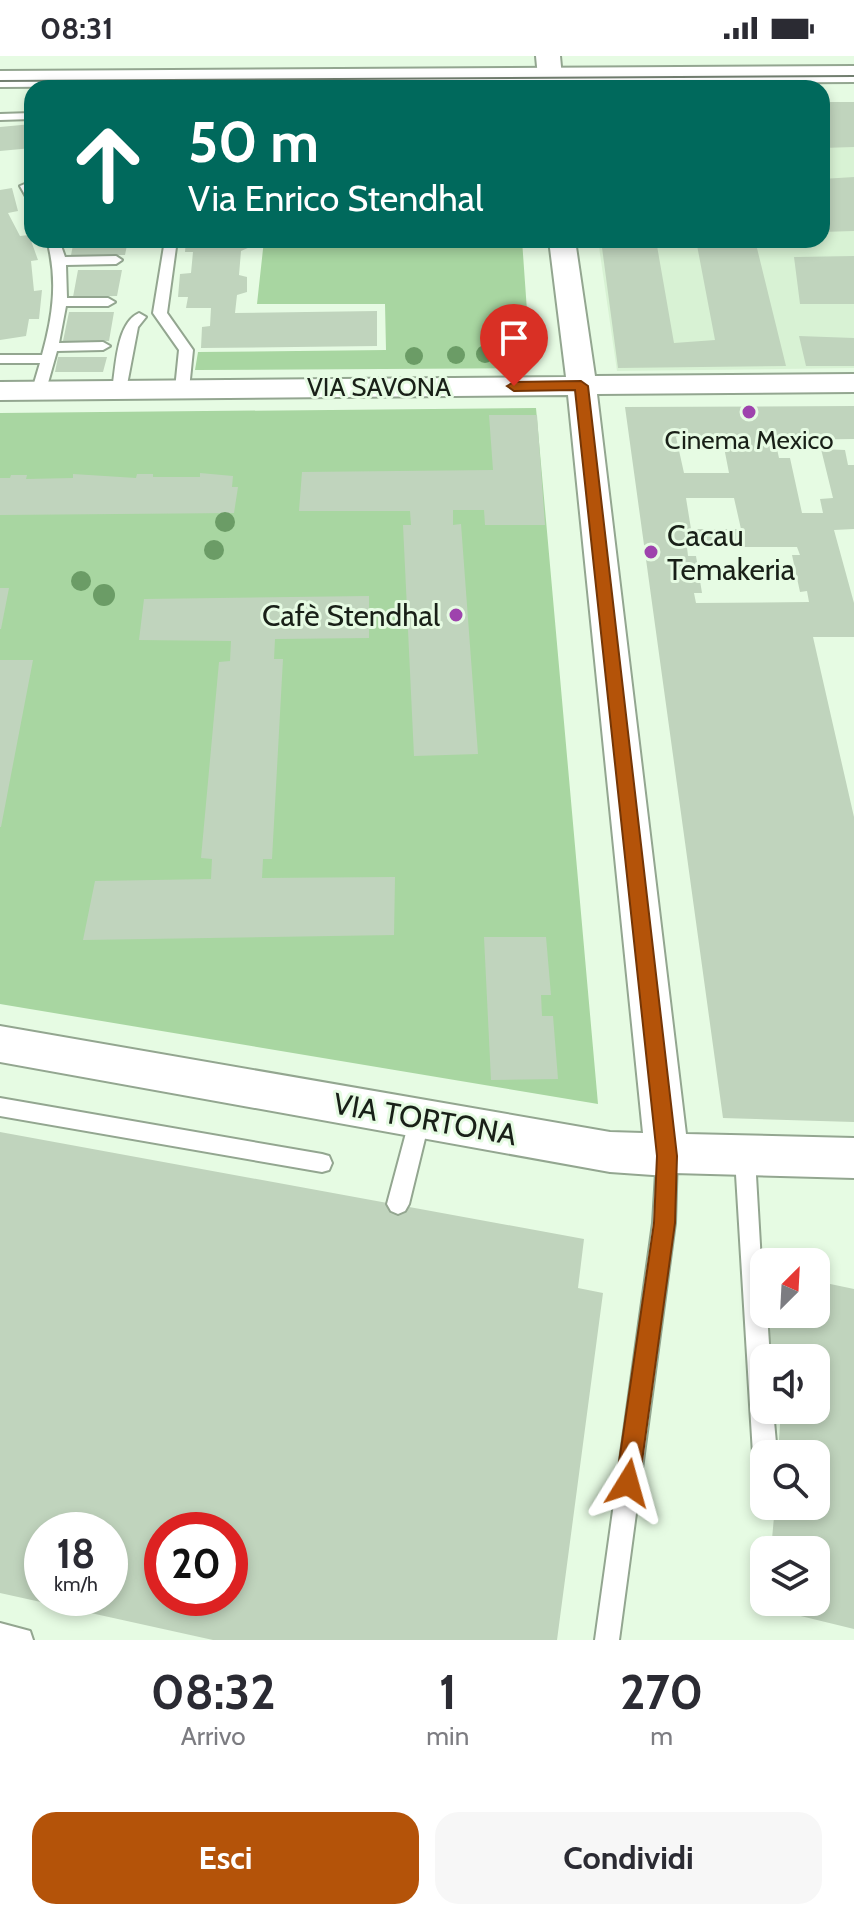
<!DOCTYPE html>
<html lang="it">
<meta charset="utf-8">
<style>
body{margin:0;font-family:Cabin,sans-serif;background:#f7f7f7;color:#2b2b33;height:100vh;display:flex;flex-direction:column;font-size:30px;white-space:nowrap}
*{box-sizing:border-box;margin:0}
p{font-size:26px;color:#7c7c81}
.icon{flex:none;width:44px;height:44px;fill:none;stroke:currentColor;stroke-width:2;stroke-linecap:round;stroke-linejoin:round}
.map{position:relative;height:1584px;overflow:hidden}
.sheet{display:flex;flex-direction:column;background:#fff;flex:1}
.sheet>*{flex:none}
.hud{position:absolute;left:24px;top:24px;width:806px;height:168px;border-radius:24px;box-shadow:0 4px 12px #0003;background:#00695c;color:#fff;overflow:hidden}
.needle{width:52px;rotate:24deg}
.fabs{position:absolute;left:750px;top:1192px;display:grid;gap:16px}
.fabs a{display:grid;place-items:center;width:80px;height:80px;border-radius:16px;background:#fff;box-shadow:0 4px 12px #0003;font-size:40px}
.speed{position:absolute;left:24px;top:1456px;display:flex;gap:16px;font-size:40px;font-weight:700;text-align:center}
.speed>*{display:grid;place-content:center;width:104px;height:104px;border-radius:50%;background:#fff;box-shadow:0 4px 12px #0003;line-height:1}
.speed small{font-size:20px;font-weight:400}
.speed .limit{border:12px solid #d22;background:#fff;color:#111}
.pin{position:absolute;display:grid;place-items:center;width:68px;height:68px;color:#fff;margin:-82px -34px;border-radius:50% 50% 50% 0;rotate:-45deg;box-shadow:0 0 8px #0007}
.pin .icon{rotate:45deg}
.me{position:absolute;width:88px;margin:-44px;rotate:8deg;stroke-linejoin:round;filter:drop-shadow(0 0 6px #0008)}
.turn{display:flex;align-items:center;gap:28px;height:168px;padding:0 32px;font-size:36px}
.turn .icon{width:104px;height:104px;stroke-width:2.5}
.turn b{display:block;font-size:56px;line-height:68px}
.eta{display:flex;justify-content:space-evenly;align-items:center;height:136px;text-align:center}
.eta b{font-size:48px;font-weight:700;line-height:56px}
.primary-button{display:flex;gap:16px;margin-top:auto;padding:16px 32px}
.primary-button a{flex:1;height:92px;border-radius:24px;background:#b45309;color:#fff;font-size:32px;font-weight:700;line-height:92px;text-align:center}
.primary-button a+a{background:#f7f7f7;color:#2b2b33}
.status{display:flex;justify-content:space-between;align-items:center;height:56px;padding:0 40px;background:#fff;direction:ltr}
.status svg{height:22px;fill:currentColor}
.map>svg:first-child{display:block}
.built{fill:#d8f2d4}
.green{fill:#a8d6a1}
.building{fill:#c0d4bd;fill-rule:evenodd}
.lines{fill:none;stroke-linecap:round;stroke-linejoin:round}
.lane-casing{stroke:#93a690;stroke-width:4}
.street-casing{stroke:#93a690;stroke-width:4}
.secondary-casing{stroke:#93a690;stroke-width:4}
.lane{fill:#fff;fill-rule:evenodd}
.street{fill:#fff;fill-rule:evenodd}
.secondary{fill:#fff;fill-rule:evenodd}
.tram{stroke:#717e6f;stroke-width:2}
.tree{fill:#6b9c66}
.route{fill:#b45309;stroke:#753606;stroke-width:2}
.poi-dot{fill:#9e43ad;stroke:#e6fbe3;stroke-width:3}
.labels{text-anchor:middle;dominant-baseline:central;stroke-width:6;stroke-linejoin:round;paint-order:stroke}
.far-street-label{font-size:26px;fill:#192018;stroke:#e6fbe3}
.far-poi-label{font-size:26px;fill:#192018;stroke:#e6fbe3}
.poi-label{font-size:30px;fill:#192018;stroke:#e6fbe3;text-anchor:start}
.street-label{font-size:30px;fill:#192018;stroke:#e6fbe3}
</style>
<div class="status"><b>08:31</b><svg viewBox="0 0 49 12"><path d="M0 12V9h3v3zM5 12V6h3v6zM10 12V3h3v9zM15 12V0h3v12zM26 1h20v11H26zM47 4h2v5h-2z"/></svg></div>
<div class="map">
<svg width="854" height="1584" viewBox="0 0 854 1584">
<rect width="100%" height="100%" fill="#e6fbe3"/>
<path class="built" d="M822,46H854V312L617,315L598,184H822Z"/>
<path class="green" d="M264,184H522L531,312L195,314L198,296L386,294L385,248H257Z
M536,352L598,1048L0,948V357Z"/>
<path class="building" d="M822,46H854V91L822,92Z
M32,68V92L0,95V71Z
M854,121V175L822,176V123Z
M12,132L18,155L8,157L20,180L29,179L38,204L31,205L34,235L42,234L39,263H29L26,280L0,284V134Z
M74,184H128L125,199H71Z
M186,184H251L250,191L241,195L239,219L247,221V236L237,239L235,257L377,255V290L201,292L202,271L210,270L211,252H186L188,241H178L180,218L191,217L193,196H185Z
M601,184H656L674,287L715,284L696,184H755L786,310L618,312Z
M854,200V248H800L794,201Z
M78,214H122L117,240L73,241Z
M69,256H114L109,285H63Z
M799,280L854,282V310H806Z
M58,301H107L103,316H55Z
M854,350V383L775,384L779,402H790L802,457H823L820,443L833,442L821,393L845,394L848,409H854V473L834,474L854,547V581H813L854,761V1066L723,1062L625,351ZM676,381H722L729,417H684ZM686,442H734L741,473H691ZM687,491H797L800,499H792L800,536L807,535L809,546L696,547L694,537H702L696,500H688Z
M489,359H537L545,469H485L484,454H453V469L461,468L478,698L414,700L403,469H411L410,455H299L302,416L493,414Z
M200,417L233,420L232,431H238L234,457L0,459V422H10L11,419H27L26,423L73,422V418L136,422L137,418H153V421H200Z
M0,532H9L1,573H0Z
M369,540V582L275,583L274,603H283L272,803H263L262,822L395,821L394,879L83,884L95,825L211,823L212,803L201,802L219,606L230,605L231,585L139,584L144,543Z
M0,604H33L1,771H0Z
M484,881H546L551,939H541L542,960H553L558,1023L491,1024Z
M0,1076L584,1183L578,1232L603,1237L557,1584H213L0,1537ZM42,1474H110V1542H42ZM162,1474H230V1542H162Z
M816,1225L854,1233V1573L776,1554L777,1546H816V1494H771L775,1450H816V1398H778L781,1354H816V1302H766L769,1258H816Z
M754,1492L764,1494V1535L750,1532Z"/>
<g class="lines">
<g class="lane-casing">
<path id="lane" d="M32,57V63L0,64V58Z
M32,125V145L28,144L20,130Z
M47,184H59L65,201L116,200L122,204L116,208L66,209L67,242H108L115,246L108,250H66L59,287L103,286L110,290L103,294L57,295L46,334L39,338L32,334L40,307H0V299H42C53,260 58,224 47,184Z
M165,184H177L167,257L193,294L189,333L182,337L175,333L179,294L153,257Z
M139,257L146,261L138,271L126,334L124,337H114L112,334C116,312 116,267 139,257Z
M0,1042L322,1098L329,1100L332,1107L329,1114L322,1116L0,1060Z
M420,1053L427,1056L430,1062L409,1148L405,1155L398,1158L391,1155L387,1148L410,1062L413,1056Z
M667,1091L674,1093L677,1100L675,1167L619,1584H595L653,1167L657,1100L660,1093Z
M745,1093L752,1095L755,1102L764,1258H767L770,1302H764V1354H773L777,1398H764V1409L757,1406L753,1398L735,1102L738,1095Z
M0,1567L30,1575L33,1584H0Z"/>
</g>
<g class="street-casing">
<path id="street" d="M536,0H560L563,32H539Z
M549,184H575L595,320L854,318V336L597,338L686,1078L854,1082V1122L674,1117L667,1120L610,1116L0,1006V970L610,1076L643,1077L568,339L0,344V326L566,321Z"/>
</g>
<g class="secondary-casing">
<path id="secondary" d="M854,10V26L0,31V15Z"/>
</g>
<use href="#lane" class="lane"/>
<use href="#street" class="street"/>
<use href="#secondary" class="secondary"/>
<path class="tram" d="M0,25L854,20"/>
</g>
<g class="tree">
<circle cx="485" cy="298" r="9"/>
<circle cx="518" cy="298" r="9"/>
<circle cx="456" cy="299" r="9"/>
<circle cx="414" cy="300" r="9"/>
<circle cx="225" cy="466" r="10"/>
<circle cx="214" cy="494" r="10"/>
<circle cx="81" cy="525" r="10"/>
<circle cx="104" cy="539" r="11"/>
</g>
<path class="route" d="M581,325L588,330L677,1100L675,1167L639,1427L636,1435L628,1439L619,1435L616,1427L654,1167L657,1100L575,334L514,335L507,330L514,326Z"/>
<g class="poi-dot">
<circle cx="749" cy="356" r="8"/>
<circle cx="651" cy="496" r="8"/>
<circle cx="456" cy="559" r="8"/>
</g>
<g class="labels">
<g class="far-street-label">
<text x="379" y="331">VIA SAVONA</text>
</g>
<g class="far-poi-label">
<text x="749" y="384">Cinema Mexico</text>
</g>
<g class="poi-label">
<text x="667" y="479">Cacau<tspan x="667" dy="34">Temakeria</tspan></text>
<text x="440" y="559" text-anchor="end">Cafè Stendhal</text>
</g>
<g class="street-label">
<text transform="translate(425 1063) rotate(10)">VIA TORTONA</text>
</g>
</g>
</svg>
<div class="fabs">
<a><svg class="needle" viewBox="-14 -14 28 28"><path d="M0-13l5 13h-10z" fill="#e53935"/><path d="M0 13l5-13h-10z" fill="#7c7c81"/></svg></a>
<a><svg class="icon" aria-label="sound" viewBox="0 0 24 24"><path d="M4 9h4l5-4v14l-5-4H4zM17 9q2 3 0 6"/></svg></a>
<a><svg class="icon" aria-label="search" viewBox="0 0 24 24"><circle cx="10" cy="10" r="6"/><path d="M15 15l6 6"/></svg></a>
<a><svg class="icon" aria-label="layers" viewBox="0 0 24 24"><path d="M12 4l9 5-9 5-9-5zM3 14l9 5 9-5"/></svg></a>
</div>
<div class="speed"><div>18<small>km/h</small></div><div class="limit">20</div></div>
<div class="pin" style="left:514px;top:330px;background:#d93025"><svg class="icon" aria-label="arrive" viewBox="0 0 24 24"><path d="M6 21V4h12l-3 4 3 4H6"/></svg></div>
<svg class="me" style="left:628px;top:1427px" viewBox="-20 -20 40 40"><path d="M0-17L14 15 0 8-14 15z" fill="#b45309" stroke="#fff" stroke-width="4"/></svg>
<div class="hud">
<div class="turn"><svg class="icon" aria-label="ahead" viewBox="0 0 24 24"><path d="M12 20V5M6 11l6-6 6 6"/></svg><div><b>50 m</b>Via Enrico Stendhal</div></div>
</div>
</div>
<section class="sheet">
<div class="eta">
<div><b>08:32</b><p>Arrivo</p></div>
<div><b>1</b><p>min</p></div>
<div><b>270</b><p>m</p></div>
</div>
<div class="primary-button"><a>Esci</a><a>Condividi</a></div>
</section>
